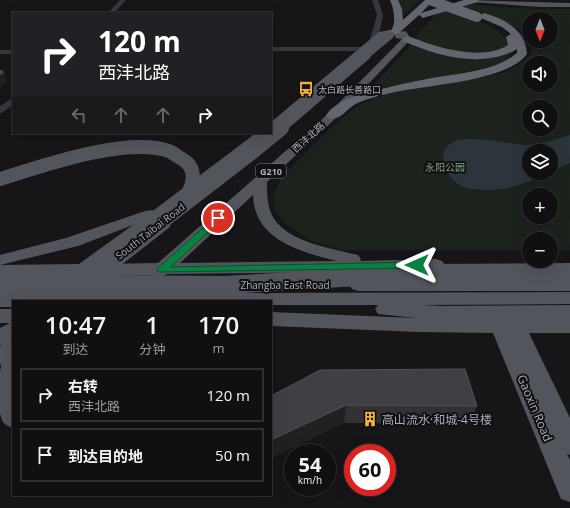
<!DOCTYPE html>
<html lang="zh">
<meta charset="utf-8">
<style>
body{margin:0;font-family:"Open Sans","Noto Sans SC",sans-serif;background:#19191b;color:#f1f3f6;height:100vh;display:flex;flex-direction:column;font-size:15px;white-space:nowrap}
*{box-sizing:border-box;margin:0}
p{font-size:13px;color:#9c9d9f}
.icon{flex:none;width:22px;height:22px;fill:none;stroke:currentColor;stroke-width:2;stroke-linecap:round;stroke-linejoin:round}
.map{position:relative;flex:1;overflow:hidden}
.details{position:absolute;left:12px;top:300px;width:260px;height:196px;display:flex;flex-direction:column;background:#101012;border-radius:0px;box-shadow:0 4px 16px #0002,0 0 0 1px #303032}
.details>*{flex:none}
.guide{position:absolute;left:12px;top:12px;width:260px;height:122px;border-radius:0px;box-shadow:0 4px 16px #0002,0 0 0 1px #303032;background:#202124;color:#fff;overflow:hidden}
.needle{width:26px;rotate:180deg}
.fabs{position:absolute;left:522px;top:12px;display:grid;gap:8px}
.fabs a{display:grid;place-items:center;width:36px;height:36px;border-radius:50%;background:#101012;box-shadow:0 4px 16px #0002,0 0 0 1px #303032;font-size:20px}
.speed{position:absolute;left:284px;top:444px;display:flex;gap:8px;font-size:20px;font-weight:700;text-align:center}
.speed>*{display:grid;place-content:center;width:52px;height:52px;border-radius:50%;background:#101012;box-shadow:0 4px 16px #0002,0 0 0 1px #303032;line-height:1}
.speed small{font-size:10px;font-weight:400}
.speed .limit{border:6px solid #d22;background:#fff;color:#111}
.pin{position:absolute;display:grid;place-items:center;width:34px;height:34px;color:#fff;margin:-17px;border:2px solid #fff;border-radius:50%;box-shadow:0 1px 4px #0007}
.me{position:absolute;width:44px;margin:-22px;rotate:270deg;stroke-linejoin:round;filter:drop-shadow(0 0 3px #0008)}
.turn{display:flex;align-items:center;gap:14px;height:84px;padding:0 20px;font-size:18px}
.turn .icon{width:52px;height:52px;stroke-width:2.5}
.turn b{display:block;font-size:28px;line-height:34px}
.lanes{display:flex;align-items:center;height:38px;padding:0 20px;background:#0003;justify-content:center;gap:20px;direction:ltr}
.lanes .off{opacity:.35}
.eta{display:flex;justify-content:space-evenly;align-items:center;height:68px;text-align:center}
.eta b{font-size:24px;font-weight:600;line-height:28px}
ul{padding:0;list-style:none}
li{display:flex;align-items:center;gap:12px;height:54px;margin:0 8px 6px;padding:0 12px;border:2px solid #303032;border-radius:0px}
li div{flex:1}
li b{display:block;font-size:15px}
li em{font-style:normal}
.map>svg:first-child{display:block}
.green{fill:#1c231d;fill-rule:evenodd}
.water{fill:#2c353c}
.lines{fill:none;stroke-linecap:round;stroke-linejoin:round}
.minor{fill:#37383d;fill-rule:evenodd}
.major{fill:#53555c;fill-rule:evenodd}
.highway{fill:#63666e;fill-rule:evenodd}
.major-bridge-far4{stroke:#53555c;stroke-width:8}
.major-bridge-far3{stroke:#53555c;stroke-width:10}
.major-bridge-far2{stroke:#53555c;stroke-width:14}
.major-bridge-far1{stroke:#53555c;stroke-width:18}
.major-bridge{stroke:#53555c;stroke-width:24}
.highway-bridge{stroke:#63666e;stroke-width:10}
.wall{fill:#323236}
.shaded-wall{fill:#212124}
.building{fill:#3f3f44;stroke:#4f5156}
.route{fill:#0b8043;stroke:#07532c}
.labels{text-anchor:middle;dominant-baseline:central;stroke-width:4;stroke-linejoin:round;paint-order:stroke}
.far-poi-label{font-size:9px;fill:#a8adb8;stroke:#111113;text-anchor:start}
.shield{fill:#111113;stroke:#7b7e86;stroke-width:1}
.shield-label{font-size:9px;font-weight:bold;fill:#a8adb8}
.street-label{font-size:10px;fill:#a8adb8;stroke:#111113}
.park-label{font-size:10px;fill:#7fa381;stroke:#111113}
.near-street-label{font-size:12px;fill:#a8adb8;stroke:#111113}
.near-poi-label{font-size:12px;fill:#a8adb8;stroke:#111113;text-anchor:start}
</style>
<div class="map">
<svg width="570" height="508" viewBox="0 0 570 508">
<rect width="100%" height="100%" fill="#161618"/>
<path class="green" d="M398,0H421L404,15Z
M465,4L536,9H570V250H551V239H529V250H341L309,240L286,224L275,211L273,197L281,178L332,127L357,106L375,98L400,91L500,74C511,69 539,57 530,41H551V19H529V39C515,21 480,13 459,5ZM529,63H551V85H529ZM529,107H551V129H529ZM529,151H551V173H529ZM529,195H551V217H529Z
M448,8L492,27L505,37L508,46C480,63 445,50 417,40L416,36L438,12Z
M413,43L437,52L503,54L515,50L504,62L484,71L368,91Z"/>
<path class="water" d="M570,135V163L551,172V151H529V173H549C528,182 507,191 485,190C478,189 466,189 461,186C446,177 434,153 453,142C466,134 509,144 525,145C540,145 556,139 570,135Z"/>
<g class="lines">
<path class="minor" d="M120,0H126L114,13H108Z
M372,0H378L383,15L378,40L374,42L370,40L377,15Z
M271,47H363L367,49L363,51H271Z
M0,50H13V54H0Z
M13,98V105L0,114V106Z"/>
<path class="major" d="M467,0L570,3V7H540L471,2Z
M395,29L399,32L406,31L411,39L337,117L267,182C267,192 267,203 271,213C283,242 331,248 358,255L361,259L360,261L436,259L442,261L445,265L442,269L436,271L167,274L158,279L152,277L150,275H87L79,279L72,276L0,277V255L66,238L145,211L154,210L256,133H270L172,211L103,264L158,263L329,113L402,39L396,38L395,36L396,34L385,36L275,131L271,132V122L379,32ZM253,195C254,240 301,252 337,261L180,263ZM133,225L79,264L0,265L78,246Z
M358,279H570V291H358L352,289L349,285L352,281Z
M570,292V304L421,305L443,306L570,305V319H558H570V333H529L570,418V455L567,454L570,460V502L561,499L493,333L418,332L271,326V312L416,318L378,314L375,309L378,305H271V301H225L224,299L226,294L233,293Z
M0,309H13V339L10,341L13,340V359L0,365V346L2,345H0V328L10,323H0Z"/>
<path class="highway" d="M390,0H398L402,9L403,20L425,0H434L421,13L464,0H479L478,2L426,17L423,18L419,15L398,34L395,35L390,32C397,24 394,9 390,0Z
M484,13C505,19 526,30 527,54C508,81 427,85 395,92C382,95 365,99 354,105C345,111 340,121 328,118L326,115C335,102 352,97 366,93C388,87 410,82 432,78C460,73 494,72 517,53V49C483,69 437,56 403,41L402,39L407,36C416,38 424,43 433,45C457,52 487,58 508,45L506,37L511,34L502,27L481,18L479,16Z"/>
<path class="major-bridge-far4" d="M365,56L390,35"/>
<path class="major-bridge-far3" d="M280,129L366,55"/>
<path class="major-bridge-far2" d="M0,179C42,166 127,136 169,151C174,153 178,157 182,159C201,170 191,190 182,204
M161,223L253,152L282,128"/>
<path class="major-bridge-far1" d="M0,283L225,285L427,273L570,272
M0,298L233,299
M55,301L91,277L162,222
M77,301L99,284"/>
<path class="major-bridge" d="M13,367L8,398L13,415"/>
<path class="highway-bridge" d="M430,0L477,17"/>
</g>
<path class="wall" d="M271,396L477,406L470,424L344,423L271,458Z"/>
<path class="shaded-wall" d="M4,72L7,82L0,88V75Z
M346,405L344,423L271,458V440Z"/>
<path class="building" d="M0,70L4,72L0,75Z
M465,369L477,406L346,405L271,440V396L320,370Z"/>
<path class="route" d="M218,216L223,218L221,220L171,267L417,262L422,265L417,268L158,272L157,270L158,268L215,217Z"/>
<defs>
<g id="bus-bare" transform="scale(1.2)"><path d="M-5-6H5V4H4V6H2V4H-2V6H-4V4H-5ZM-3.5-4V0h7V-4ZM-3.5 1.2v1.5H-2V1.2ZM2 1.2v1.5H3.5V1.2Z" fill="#f2b134" stroke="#111113" stroke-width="2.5" paint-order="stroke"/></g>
<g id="building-bare" transform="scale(1.2)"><path d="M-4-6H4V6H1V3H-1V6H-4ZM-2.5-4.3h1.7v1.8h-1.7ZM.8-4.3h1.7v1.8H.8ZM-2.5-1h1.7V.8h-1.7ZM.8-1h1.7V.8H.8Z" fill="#f2b134" stroke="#111113" stroke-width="2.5" paint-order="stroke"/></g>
</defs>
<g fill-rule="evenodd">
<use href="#bus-bare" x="306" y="89"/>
<use href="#building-bare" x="370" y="419"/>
</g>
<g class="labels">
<g class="far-poi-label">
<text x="318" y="89">太白路长善路口</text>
</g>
<rect class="shield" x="256" y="164" width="30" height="14" rx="3"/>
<g class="shield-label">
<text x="271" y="171">G210</text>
</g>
<g class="street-label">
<text transform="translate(308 137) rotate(-42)">西沣北路</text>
<text transform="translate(150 231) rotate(-38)">South Taibai Road</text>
<text x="285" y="285">Zhangba East Road</text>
</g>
<g class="park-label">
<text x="445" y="167">永阳公园</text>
</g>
<g class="near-street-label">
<text transform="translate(535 408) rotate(67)">Gaoxin Road</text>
</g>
<g class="near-poi-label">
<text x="382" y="419">高山流水·和城-4号楼</text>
</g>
</g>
</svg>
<div class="fabs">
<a><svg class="needle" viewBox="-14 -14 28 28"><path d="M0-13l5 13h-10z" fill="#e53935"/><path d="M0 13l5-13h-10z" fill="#9c9d9f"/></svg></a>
<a><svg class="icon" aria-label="sound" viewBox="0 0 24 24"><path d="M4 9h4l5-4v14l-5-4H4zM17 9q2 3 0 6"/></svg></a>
<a><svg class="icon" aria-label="search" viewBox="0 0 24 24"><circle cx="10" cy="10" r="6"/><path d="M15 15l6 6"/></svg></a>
<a><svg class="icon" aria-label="layers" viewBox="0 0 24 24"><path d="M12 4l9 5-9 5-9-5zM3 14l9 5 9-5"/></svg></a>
<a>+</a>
<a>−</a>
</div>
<div class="speed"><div>54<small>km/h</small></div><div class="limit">60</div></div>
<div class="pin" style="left:218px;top:218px;background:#d93025"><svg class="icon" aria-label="arrive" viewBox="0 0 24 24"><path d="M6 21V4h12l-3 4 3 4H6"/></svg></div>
<svg class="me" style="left:417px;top:265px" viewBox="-20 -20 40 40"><path d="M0-17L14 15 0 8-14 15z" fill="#0b8043" stroke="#fff" stroke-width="4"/></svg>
<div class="guide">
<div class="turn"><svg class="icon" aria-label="right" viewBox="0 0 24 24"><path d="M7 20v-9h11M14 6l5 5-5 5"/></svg><div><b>120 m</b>西沣北路</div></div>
<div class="lanes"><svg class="icon off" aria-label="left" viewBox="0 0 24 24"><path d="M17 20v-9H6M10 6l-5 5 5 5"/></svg><svg class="icon off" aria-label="ahead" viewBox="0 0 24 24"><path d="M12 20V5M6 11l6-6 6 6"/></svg><svg class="icon off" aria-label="ahead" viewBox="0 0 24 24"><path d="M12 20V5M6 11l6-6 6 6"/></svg><svg class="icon" aria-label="right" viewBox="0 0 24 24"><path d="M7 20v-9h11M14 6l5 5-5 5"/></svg></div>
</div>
<section class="details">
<div class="eta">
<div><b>10:47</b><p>到达</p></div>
<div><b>1</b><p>分钟</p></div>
<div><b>170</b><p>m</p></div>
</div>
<ul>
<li><svg class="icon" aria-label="right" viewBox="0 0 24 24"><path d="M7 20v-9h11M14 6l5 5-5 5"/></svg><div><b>右转</b><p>西沣北路</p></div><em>120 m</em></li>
<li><svg class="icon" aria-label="arrive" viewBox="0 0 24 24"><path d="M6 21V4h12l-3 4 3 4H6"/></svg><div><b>到达目的地</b></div><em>50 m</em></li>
</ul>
</section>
</div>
